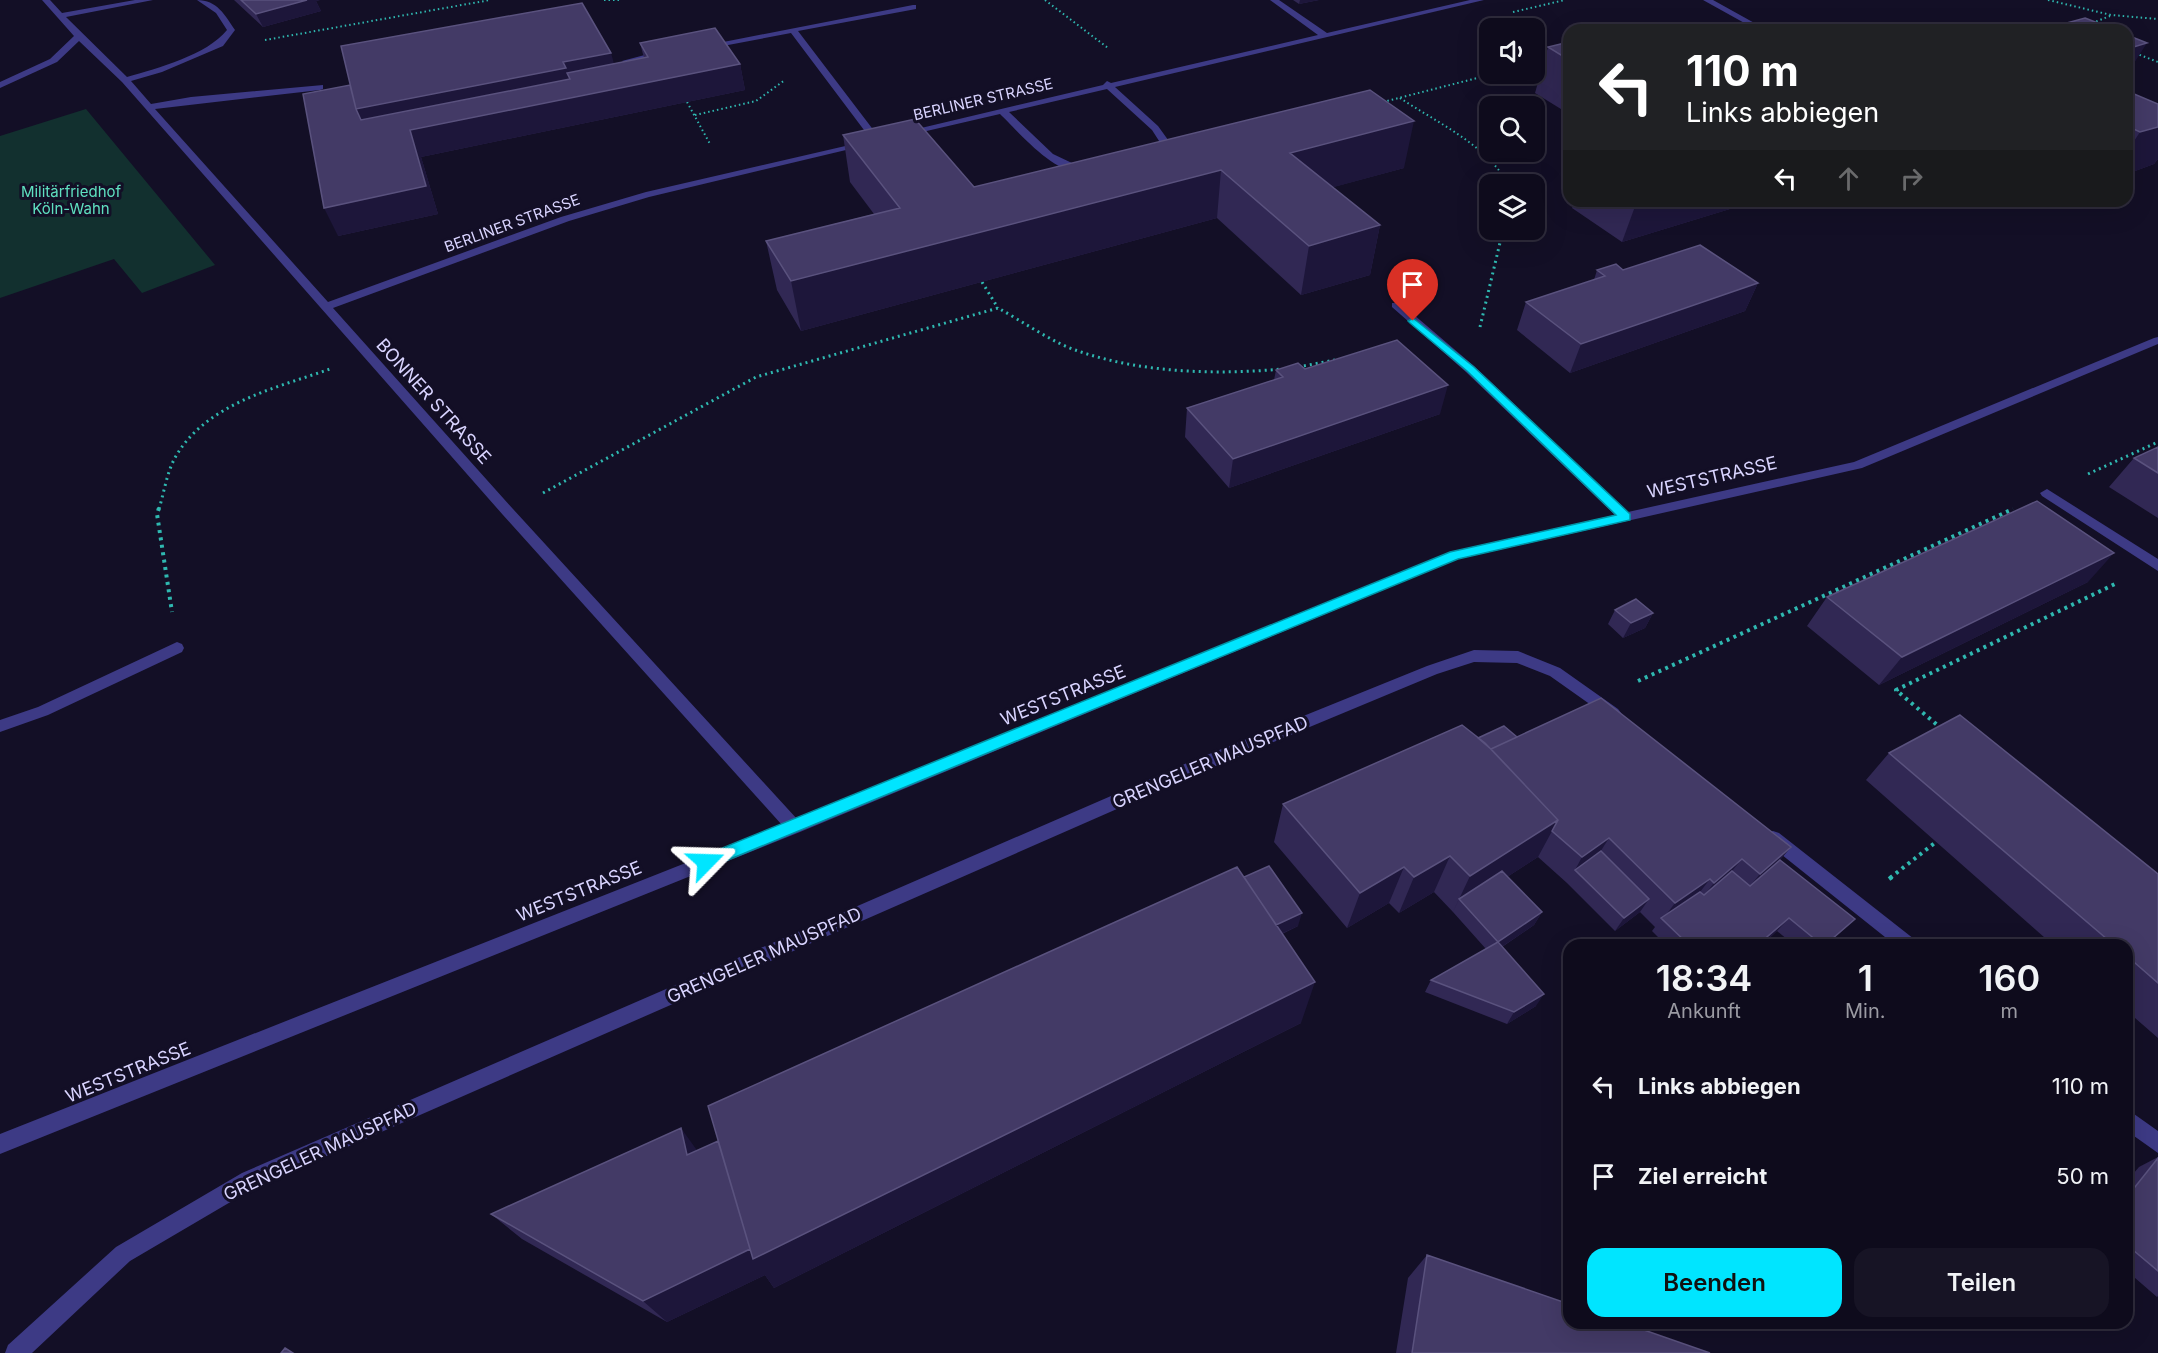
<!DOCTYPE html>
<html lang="de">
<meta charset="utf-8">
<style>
body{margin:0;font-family:Inter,sans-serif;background:#171425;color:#f1f3f6;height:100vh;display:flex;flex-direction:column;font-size:22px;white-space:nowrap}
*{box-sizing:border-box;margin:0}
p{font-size:20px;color:#9b9ba3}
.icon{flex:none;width:33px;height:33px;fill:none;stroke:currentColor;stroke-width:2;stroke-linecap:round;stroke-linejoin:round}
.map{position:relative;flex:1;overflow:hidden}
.panel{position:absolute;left:1563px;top:939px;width:570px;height:390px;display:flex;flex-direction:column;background:#0e0b1c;border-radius:18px;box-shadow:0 6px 24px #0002,0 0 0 2px #2e2b3b}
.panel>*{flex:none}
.banner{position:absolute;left:1563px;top:24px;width:570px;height:183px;border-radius:18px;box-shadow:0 6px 24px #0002,0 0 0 2px #2e2b3b;background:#202124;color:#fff;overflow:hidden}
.controls{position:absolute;left:1479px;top:18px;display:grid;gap:12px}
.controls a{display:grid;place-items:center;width:66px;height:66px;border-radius:12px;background:#0e0b1c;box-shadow:0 6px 24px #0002,0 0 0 2px #2e2b3b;font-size:30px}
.pin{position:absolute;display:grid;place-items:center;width:51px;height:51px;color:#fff;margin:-62px -26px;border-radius:50% 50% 50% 0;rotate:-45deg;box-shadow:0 0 6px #0007}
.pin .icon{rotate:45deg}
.me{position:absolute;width:66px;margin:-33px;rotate:68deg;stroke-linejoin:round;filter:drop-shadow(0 0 4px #0008)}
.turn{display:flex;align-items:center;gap:21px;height:126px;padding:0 24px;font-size:27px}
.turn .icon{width:78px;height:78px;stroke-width:2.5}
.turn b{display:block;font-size:42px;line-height:51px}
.lanes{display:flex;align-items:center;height:57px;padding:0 24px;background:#0003;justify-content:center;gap:30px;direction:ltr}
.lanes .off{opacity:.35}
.eta{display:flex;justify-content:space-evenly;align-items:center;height:102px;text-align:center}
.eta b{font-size:36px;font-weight:600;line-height:42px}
.cta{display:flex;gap:12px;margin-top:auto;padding:12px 24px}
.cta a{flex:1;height:69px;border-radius:18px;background:#00e5ff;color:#111;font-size:24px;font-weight:600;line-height:69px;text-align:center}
.cta a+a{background:#171425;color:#f1f3f6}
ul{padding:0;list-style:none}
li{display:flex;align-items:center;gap:18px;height:90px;padding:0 24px}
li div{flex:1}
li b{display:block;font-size:22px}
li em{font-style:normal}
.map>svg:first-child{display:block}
.green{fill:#12302f}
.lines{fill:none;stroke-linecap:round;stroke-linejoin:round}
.path-far3{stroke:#2fb8b0;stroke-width:2;stroke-dasharray:1.5 3;stroke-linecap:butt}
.path-far2{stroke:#2fb8b0;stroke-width:3;stroke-dasharray:2 4;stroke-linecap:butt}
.path-far1{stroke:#2fb8b0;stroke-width:4;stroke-dasharray:3 4.5;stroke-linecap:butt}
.path{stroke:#2fb8b0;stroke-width:4.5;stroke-dasharray:4 6;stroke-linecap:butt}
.lane{fill:#3d3a85;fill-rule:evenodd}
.street{fill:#3d3a85;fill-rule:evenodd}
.wall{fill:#312854}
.shaded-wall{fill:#1d163a}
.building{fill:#433a66;stroke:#5a527e;stroke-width:1.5}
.route{fill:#00e5ff;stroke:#0095a6;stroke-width:1.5}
.labels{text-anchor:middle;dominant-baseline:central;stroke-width:6;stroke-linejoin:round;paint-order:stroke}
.far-street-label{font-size:15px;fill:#d9d4ff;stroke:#130f26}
.far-park-label{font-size:15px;fill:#5fe0c0;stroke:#130f26}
.street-label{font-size:18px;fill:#d9d4ff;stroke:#130f26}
</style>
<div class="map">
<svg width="2158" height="1353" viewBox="0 0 2158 1353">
<rect width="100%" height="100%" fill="#130f26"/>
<path class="green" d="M86,109L215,265L142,293L114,259L0,298V136Z"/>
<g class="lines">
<path class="path-far3" d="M604,0H622
M1045,0L1108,48
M2048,0L2111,15L2158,19
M1513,12L1565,0
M2092,23L2110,16
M1660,30L1683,24
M265,40L490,0
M2127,50L2158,62
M1534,63L1548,59
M1400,98C1436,122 1487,145 1508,184
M687,102L710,144
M1383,102L1493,74
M695,115L756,101L785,80"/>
<path class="path-far2" d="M982,282L998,308
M1480,327L1503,230
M1298,367L1335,360
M2088,474L2158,442
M543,493L756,377L998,308C1022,321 1053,343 1078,351C1142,373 1216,375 1282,369
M159,509C164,493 167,471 176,456C207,403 276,388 330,369"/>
<path class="path-far1" d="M159,508L157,514L172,612
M1638,681L2013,509
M1942,729L1896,690L2115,584
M1890,878L1936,842"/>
<path class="path" d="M1889,879L1892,877"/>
<path class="lane" d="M42,0H50L62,13L135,0H153L66,17L127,77C158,68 207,55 227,30L216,13L197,0C217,0 225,15 235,30L223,46L162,72L131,81L151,104L191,97L323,85V89L320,90L155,109L328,302L561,217L646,192L867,141V145L649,197L569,221L333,308L513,509L797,819L1450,552L1615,515L1466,372L1392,307V303H1400L1474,366L1628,512L1854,462L2154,338L2158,337V344L1862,468L1458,559L800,832L0,1154V1134L782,825L503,515L122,82L79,41L57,62L0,88V82L50,59L74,36Z
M1270,0H1279L1327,33L1470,0H1484L1115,87L1158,126L1171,144L1164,154L1155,159L1150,156L1161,144L1152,130L1107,89L1009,112L1053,154L1074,164L1088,166L1090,168C1064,187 1017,130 1000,114L905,136L900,133L1103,85L1107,81L1111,83L1318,35Z
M1703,0H1713L1767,30H1757Z
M913,5H916V9L798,31L881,140L876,143L873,142L791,33L707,49L703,46Z
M656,52L660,55L659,57L626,64L622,61Z
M177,642L182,644L184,648L182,652L48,715L0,732V720L38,707Z"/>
<path class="street" d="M2047,489L2158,559V571L2042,496L2040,493Z
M1474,650L1518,651L1560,668L1618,709L1621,713L1618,717H1608L1550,676L1517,663L1474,662L1437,674L1199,773L256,1187L130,1261L32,1353H5L8,1345L116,1247L242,1173L1187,763L1427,666Z
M1773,831L1779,833L1914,939L1917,945H1895L1767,843L1765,838L1767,833Z
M2127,1109L2158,1131V1153L2127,1131Z"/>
</g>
<path class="wall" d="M234,0H320L316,1L321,11L263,27Z
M1293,0H1319L1299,4Z
M1569,42V114L1535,93L1548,47Z
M640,43L740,64L745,90L421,157L438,214L338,236L350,85L614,64L644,58Z
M1370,90L1404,168L1333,187L1380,225L1370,275L1301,295L1217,218L801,331L777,290L766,241L874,214L850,182L843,135L974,187Z
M2127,91L2158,104V159L2154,164L2127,174Z
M1575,201H1756L1622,242L1572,208Z
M1597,270H1623L1758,283L1745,311L1570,373L1517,330L1526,302L1594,280Z
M1305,369L1440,414L1229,488L1185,437L1187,408L1274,380L1276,370Z
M2158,447V518L2109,487L2134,458Z
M2088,582L1879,685L1807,626L1827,597Z
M1615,610L1653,613L1645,628L1623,638L1608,624Z
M1517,737L1791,847L1780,860L1855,919L1826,945H1794L1777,931L1763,944L1764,945H1666L1652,931L1655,927L1640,912L1615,931L1567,883L1538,857L1507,877L1542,912L1534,925L1502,947L1536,1006L1507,1024L1425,992L1431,980L1486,949L1453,912L1434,892L1399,913L1389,903L1347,928L1274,842L1283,804L1478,738Z
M1889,753L2158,874V1038L2127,1011V945H2053L1866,780Z
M1244,877L1298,926L1282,934L1301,1023L774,1288L765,1275L667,1322L522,1239L491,1214L697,1151L718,1141Z
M2158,1157V1296L2157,1297L2127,1271V1181L2139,1167Z
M1427,1255L1710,1353H1396L1408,1278Z"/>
<path class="shaded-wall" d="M307,0H320L316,1L321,11L263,27L256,14Z
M1300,0H1319L1299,4Z
M2147,43L2127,74V49Z
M611,53L621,88L740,64L745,90L421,157L438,214L338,236L324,208L373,147L356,109L563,62Z
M1414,121L1404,168L1283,201L1290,153Z
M2158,127V159L2154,164L2127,174V152L2140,132Z
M1221,170L1217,218L801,331L791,281Z
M1637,201H1756L1622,242Z
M1380,225L1370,275L1301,295L1309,246Z
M1758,283L1745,311L1570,373L1581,344Z
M1448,385L1440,414L1229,488L1233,459Z
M2114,553L2088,582L1879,685L1902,657Z
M1653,613L1645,628L1623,638L1631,623Z
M1558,820L1538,857L1465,904L1459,899L1453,912L1470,876Z
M1609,838L1592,865L1575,870L1582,857Z
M1791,847L1769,873L1739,899L1760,874Z
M1450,856L1434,892L1399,913L1414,877Z
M1742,859L1721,884L1694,908L1714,883Z
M1404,867L1389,903L1347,928L1360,893Z
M1710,879L1690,905L1663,919L1675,903Z
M1649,899L1640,912L1615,931L1624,918Z
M1542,912L1534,925L1491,954L1498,942Z
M1302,913L1298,926L1251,948L1254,935Z
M1789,918L1777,931L1761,945H1759Z
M1315,982L1301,1023L774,1288L765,1275L667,1322L643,1301L739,1168Z
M1544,994L1536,1006L1507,1024L1514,1012Z
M681,1128L701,1156L687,1155Z"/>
<path class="building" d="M241,0H307L256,14Z
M582,3L611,53L563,62L566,68L356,109L341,46Z
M2085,18L2116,30H2041Z
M715,28L740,64L410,130L426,186L324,208L303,94L350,85L356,109L361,120L570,79L567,73L648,57L640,43Z
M2127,35L2147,43L2127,49Z
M1569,42V60L1548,47Z
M1370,90L1414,121L1290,153L1380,225L1309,246L1221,170L791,281L766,241L900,208L843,135L915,119L974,187Z
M2127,91L2158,104V127L2140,132L2127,126Z
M1700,245L1758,283L1581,344L1526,302L1605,276L1597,270L1616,264L1623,270Z
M1397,340L1448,385L1233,459L1187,408L1283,377L1276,370L1298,363L1305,369Z
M2158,447V473L2134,458Z
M2037,501L2114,553L1902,657L1827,597Z
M1636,599L1653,613L1631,623L1615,610Z
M1601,698L1791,847L1760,874L1742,859L1714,883L1710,879L1675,903L1609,838L1582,857L1552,831L1558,820L1491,749Z
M1960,715L2158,874V983L2127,956V945H2114L1889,753Z
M1462,725L1485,743L1558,820L1470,876L1450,856L1414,877L1404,867L1360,893L1283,804Z
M1504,726L1517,737L1491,749L1478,738Z
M1601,851L1649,899L1624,918L1575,870Z
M1780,860L1855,919L1825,945H1822L1789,918L1761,942L1764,945H1689L1661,918L1700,892L1704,895L1732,871L1750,886Z
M1269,866L1302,913L1276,925L1244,877Z
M1237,867L1315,982L753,1259L708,1106Z
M1502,871L1542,912L1498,942L1544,994L1514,1012L1431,980L1498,942L1459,899Z
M681,1128L687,1155L718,1141L750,1249L643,1301L491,1214Z
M2158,1158V1271L2127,1245V1197Z
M1427,1255L1569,1304V1323H1624L1710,1353H1412Z
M285,1348L293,1353H281Z"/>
<path class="route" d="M1413,318L1474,367L1630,514V520L1458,559L711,867L706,869L700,867L698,862L700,857L1450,552L1616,515L1467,371L1410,323L1408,321Z"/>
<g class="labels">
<g class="far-street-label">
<text transform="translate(983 99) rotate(-13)">BERLINER STRASSE</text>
<text transform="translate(512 223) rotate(-20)">BERLINER STRASSE</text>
</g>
<g class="far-park-label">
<text x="71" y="191">Militärfriedhof<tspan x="71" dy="17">Köln-Wahn</tspan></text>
</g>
<g class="street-label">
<text transform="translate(434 401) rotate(48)">BONNER STRASSE</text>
<text transform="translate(1712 477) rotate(-13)">WESTSTRASSE</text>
<text transform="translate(1063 695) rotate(-22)">WESTSTRASSE</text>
<text transform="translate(1210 762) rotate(-23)">GRENGELER MAUSPFAD</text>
<text transform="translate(579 891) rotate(-22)">WESTSTRASSE</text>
<text transform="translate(764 955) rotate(-24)">GRENGELER MAUSPFAD</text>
<text transform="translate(128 1072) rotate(-22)">WESTSTRASSE</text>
<text transform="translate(320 1151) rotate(-25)">GRENGELER MAUSPFAD</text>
</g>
</g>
</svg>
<div class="controls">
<a><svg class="icon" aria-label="sound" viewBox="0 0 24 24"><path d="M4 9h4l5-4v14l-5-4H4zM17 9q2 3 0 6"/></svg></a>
<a><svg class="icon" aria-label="search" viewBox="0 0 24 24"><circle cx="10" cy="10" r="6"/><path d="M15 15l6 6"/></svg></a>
<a><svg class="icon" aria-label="layers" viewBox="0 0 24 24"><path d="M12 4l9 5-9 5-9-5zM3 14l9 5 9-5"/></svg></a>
</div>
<div class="pin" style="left:1413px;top:321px;background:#d93025"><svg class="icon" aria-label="arrive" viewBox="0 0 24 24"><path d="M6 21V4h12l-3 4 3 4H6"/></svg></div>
<svg class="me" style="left:706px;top:862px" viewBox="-20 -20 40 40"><path d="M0-17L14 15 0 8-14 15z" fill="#00e5ff" stroke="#fff" stroke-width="4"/></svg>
<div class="banner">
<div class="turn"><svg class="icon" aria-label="left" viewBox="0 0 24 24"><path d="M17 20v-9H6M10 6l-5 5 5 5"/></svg><div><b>110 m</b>Links abbiegen</div></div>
<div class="lanes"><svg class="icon" aria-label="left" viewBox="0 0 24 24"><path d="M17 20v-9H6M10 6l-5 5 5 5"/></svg><svg class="icon off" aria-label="ahead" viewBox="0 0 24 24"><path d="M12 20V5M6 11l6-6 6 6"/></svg><svg class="icon off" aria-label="right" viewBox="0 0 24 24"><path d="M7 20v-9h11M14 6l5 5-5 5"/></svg></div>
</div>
<section class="panel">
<div class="eta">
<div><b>18:34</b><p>Ankunft</p></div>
<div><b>1</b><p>Min.</p></div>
<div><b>160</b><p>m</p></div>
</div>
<ul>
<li><svg class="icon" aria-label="left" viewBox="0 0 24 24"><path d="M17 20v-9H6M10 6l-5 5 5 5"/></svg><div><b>Links abbiegen</b></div><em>110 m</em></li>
<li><svg class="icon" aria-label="arrive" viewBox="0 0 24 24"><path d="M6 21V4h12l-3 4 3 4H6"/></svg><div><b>Ziel erreicht</b></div><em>50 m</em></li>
</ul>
<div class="cta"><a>Beenden</a><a>Teilen</a></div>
</section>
</div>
